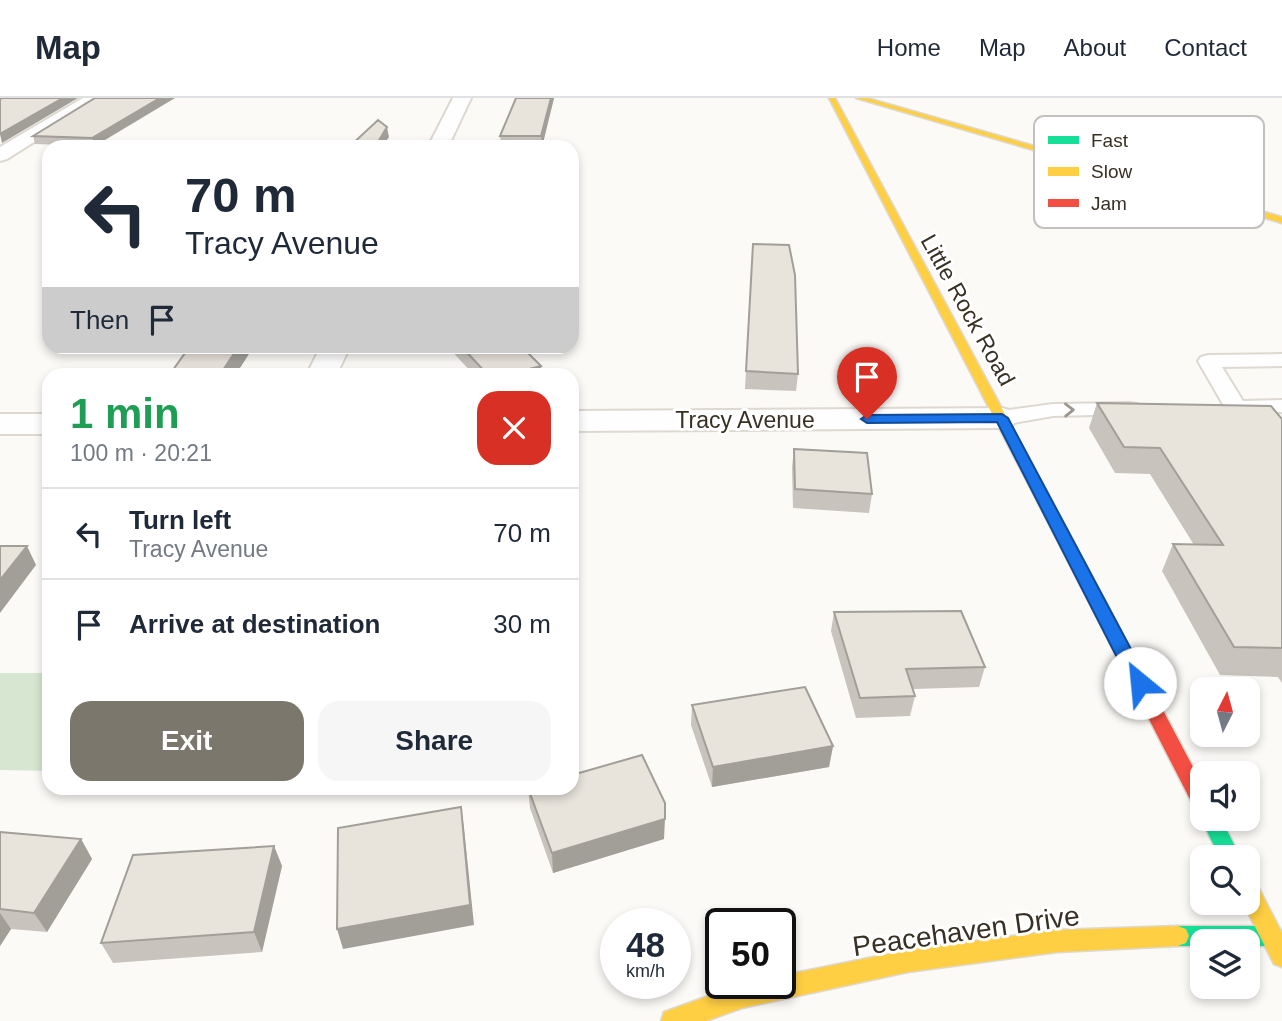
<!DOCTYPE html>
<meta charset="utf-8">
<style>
body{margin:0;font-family:Arial,sans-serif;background:#f6f6f7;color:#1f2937;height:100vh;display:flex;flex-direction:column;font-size:26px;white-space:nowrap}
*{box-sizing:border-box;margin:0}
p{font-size:23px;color:#747a83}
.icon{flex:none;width:38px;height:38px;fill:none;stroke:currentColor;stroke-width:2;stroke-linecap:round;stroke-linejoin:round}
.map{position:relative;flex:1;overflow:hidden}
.drawer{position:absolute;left:42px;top:270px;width:537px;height:427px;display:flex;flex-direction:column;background:#fff;border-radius:21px;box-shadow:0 4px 10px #0003}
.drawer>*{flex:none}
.top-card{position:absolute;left:42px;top:42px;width:537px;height:214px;border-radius:21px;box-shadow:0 4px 10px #0003;background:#fff;color:#1f2937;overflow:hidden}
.needle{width:46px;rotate:6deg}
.fabs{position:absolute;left:1190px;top:579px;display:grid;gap:14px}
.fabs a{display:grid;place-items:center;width:70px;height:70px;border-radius:14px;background:#fff;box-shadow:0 4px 10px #0003;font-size:35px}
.speed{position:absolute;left:600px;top:810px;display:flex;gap:14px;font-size:35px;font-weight:700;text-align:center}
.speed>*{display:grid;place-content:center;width:91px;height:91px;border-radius:50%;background:#fff;box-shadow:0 4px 10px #0003;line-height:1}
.speed small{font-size:18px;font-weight:400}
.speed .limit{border:4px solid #111;border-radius:10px;background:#fff;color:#111}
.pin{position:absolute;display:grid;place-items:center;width:60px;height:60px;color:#fff;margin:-72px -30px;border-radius:50% 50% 50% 0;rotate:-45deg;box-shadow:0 0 7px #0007}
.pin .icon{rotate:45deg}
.me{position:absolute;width:77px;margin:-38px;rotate:332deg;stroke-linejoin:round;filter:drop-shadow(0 0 5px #0008)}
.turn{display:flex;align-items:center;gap:24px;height:147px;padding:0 28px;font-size:32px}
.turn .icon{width:91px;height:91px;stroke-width:2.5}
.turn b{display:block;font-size:49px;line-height:60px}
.then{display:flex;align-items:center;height:66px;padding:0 28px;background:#0003;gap:14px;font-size:26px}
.round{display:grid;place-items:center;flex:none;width:74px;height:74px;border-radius:21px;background:#f6f6f7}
.overview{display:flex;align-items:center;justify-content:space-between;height:119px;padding:0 28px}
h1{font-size:42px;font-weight:700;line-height:52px;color:#1e9e55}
.action{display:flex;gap:14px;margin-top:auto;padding:14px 28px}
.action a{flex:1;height:80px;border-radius:21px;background:#7c776d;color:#fff;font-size:28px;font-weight:700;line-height:80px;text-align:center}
.action a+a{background:#f6f6f7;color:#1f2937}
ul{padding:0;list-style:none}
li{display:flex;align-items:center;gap:21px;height:91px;padding:0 28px;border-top:2px solid #e0e1e3}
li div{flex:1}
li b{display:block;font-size:26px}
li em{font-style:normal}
header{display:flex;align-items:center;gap:42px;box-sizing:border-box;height:98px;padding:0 35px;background:#fff;border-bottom:2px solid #e0e1e3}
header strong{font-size:33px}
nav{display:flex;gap:38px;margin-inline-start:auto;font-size:24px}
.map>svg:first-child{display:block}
.forest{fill:#d7e6d0}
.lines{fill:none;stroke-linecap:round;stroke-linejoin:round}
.lane-casing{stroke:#ddd8d0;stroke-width:4}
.street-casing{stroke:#ddd8d0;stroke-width:4}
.fast-casing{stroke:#ddd8d0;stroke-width:3}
.slow-casing{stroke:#ddd8d0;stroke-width:3}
.jam-casing{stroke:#ddd8d0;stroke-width:3}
.lane{fill:#fffefe;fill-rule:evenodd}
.street{fill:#fffefe;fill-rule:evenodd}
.fast{fill:#16e098;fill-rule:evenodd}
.slow{fill:#ffcf43;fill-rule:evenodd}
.jam{fill:#f24e42;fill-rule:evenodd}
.wall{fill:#c8c3bc}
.shaded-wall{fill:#a29f99}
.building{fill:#e8e3db;stroke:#a29f99;stroke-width:2}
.oneway{stroke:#9b9790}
.route{fill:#1a73e8;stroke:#114b97;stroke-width:2}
.labels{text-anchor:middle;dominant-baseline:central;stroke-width:6;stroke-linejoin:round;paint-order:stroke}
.street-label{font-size:23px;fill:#373023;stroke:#fff}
.near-street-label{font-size:28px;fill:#373023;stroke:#fff}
.key{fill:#fff;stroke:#c3c1bd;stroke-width:2}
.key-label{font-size:19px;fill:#373023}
</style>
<header>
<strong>Map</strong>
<nav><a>Home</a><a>Map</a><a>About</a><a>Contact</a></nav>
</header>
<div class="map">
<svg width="1282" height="923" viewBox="0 0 1282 923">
<rect width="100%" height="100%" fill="#fcfaf6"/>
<path class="forest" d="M0,575H49V673L0,672Z"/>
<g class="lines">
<g class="lane-casing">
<path id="lane" d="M1282,256V268L1222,269L1243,303L1282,302V314L1228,315L1198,263L1201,259L1208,257Z
M1129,305L1137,306L1140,311L1137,316L1053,318L1002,327L994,325L991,320L994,315L1002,313L1053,306Z"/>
</g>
<g class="street-casing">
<path id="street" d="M83,0H104L7,61L0,63V49Z
M453,0H471L448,49H428Z
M321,248H350L337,276H307Z
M1002,310L1013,313L1018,320L1013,327L1002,330L572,333V313Z
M0,316H49V336H0Z"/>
</g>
<g class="fast-casing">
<path id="fast" d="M1202,718V721H1221L1241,760H1220L1201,721Z
M1178,828H1272L1280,831V845L1272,848H1248V844H1202V848H1178L1170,845L1167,838L1170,831Z"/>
</g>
<g class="slow-casing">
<path id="slow" d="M829,0H835L1085,465L1083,469L1077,470L1069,465Z
M856,0H867L1282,119V125Z
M1248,782L1256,785L1282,835V869L1274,866L1243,805H1248Z
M1178,828L1186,831L1189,838L1186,845L1178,848L1058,854L908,874L742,910L706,923H661L664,914L742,886H780V878L908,852L1058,832Z"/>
</g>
<g class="jam-casing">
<path id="jam" d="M1077,460L1085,465L1202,686V713L1195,711L1069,465Z"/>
</g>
<use href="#lane" class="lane"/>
<use href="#street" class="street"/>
<use href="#fast" class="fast"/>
<use href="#slow" class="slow"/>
<use href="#jam" class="jam"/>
</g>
<path class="wall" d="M95,0V48L35,46L33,38Z
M554,0L542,49L501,48L500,38Z
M753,146L798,276L796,293L745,291Z
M190,248H254L236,276H174L173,272Z
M447,248H521L541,268L542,276H473Z
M1097,305L1282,321V585L1278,579L1220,577L1162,473L1173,446L1194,447L1150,376L1115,375L1089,330Z
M794,351L872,396L869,415L793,410L792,369Z
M834,514L985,569L979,589L913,591L915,598L910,618L856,620L831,533Z
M692,607L833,648L829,669L712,689L691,627Z
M528,690L664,741L553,775L530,710Z
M0,734L81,741L92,761L47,834L11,831L0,848Z
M274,748L282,768L262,854L113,865L101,845Z"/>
<path class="shaded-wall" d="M63,0H78L2,45L0,36Z
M160,0H175L95,48L92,40Z
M551,0H554L542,49L541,38Z
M387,29L389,39L382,49H375Z
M239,248H254L236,276H225L223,272Z
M541,268L542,276H509Z
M27,448L36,467L0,515V482Z
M833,648L829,669L712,689L713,669Z
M461,709L464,730L474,827L343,851L337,831Z
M665,721L664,741L553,775L552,755Z
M81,741L92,761L47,834L34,815Z
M274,748L282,768L262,854L254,834Z
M0,815L11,831L0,848Z"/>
<path class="building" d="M2,0H63L0,36V1Z
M95,0H160L92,40L33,38Z
M516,0H551L541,38H500Z
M378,22L387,29L375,49H349Z
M753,146L789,147L795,177L798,276L746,273Z
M190,248H239L223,272H173Z
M461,248H521L541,268L509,276H487Z
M1097,305L1271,308L1282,321V550L1234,549L1173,446L1223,447L1160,350L1124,349Z
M794,351L867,355L872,396L795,391Z
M0,448H27L0,482Z
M961,513L985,569L906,571L915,598L860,600L834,514Z
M805,589L833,648L713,669L692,607Z
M642,657L665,705V721L552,755L528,690H572V677Z
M461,709L470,807L337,831L338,730Z
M0,734L81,741L34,815L0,811Z
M274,748L254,834L101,845L133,757Z"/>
<defs><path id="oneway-chevron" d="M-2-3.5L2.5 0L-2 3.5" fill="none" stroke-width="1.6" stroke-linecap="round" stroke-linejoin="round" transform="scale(1.75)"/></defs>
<use class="oneway" href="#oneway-chevron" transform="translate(1069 312) rotate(-1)"/>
<path class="route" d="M1002,316L1008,320L1149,585L1146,590H1133L1130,585L997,324L867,325L861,321L867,317Z"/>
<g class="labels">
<g class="street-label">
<text transform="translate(968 212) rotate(61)">Little Rock Road</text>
<text x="745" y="322">Tracy Avenue</text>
</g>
<g class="near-street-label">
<text transform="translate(966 833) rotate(-8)">Peacehaven Drive</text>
</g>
</g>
<rect x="1034" y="18" width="230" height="112" rx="10" class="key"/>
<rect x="1048" y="38" width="31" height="8" fill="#16e098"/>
<rect x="1048" y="69" width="31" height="9" fill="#ffcf43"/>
<rect x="1048" y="101" width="31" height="8" fill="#f24e42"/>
<g class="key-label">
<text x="1091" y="49">Fast</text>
<text x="1091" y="80">Slow</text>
<text x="1091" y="112">Jam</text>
</g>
</svg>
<div class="fabs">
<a><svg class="needle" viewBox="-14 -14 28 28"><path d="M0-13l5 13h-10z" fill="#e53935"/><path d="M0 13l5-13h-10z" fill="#747a83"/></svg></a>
<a><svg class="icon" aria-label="sound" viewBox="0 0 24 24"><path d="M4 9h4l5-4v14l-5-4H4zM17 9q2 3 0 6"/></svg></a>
<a><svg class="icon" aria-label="search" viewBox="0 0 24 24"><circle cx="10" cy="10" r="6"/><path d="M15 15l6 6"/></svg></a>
<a><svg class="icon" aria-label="layers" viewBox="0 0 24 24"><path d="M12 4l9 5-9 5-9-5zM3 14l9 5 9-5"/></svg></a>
</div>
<div class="speed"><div>48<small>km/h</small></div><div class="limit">50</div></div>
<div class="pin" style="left:867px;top:321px;background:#d93025"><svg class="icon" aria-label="arrive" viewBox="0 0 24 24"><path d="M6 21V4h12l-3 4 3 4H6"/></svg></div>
<svg class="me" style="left:1140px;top:585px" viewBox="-20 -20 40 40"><circle r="19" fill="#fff"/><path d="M0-13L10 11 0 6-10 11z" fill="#1a73e8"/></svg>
<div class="top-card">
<div class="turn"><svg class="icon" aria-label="left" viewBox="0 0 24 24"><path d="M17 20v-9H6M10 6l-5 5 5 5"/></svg><div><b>70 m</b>Tracy Avenue</div></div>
<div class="then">Then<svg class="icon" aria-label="arrive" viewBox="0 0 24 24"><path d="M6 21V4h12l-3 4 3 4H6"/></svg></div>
</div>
<section class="drawer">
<div class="overview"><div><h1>1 min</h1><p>100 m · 20:21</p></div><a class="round" style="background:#d93025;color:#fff"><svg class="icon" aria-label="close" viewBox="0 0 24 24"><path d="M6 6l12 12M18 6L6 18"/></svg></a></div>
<ul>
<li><svg class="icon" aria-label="left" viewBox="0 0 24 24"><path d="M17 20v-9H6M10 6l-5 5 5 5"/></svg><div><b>Turn left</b><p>Tracy Avenue</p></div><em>70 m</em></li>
<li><svg class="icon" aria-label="arrive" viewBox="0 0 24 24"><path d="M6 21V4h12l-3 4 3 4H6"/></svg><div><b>Arrive at destination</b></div><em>30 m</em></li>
</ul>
<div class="action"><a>Exit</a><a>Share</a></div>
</section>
</div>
